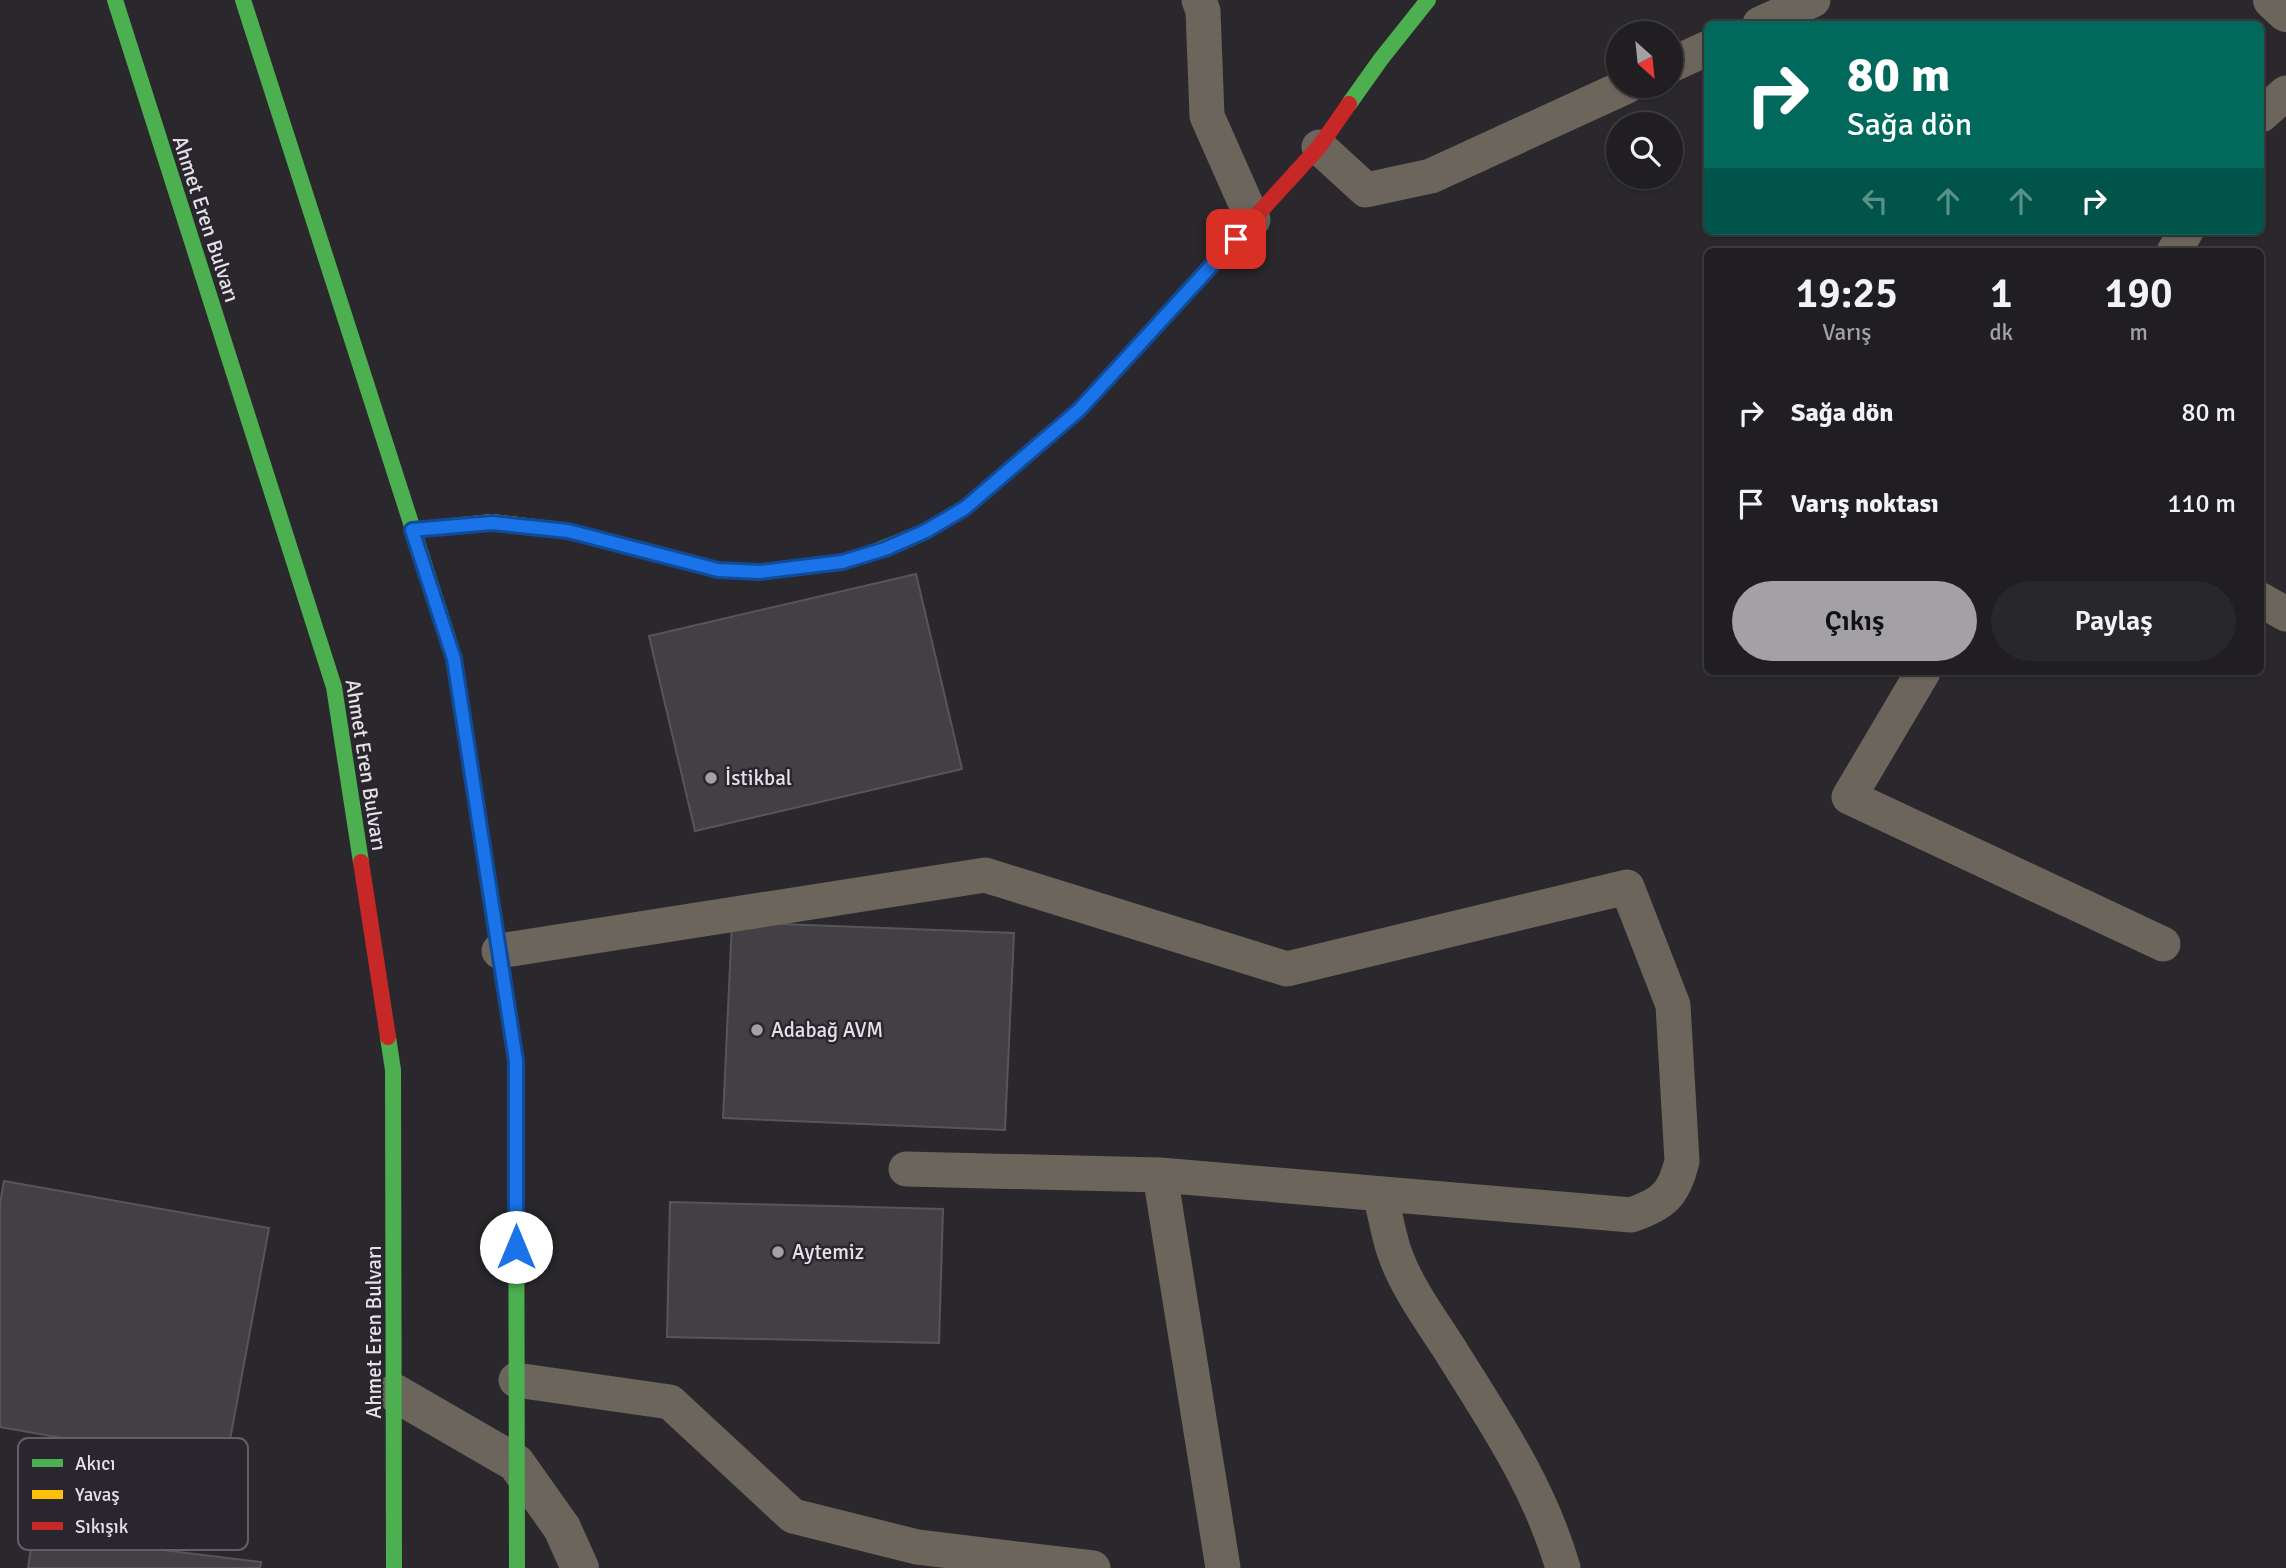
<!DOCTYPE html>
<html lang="tr">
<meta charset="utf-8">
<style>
body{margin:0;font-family:Signika,sans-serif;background:#28272a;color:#f1f3f6;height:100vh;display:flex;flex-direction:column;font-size:26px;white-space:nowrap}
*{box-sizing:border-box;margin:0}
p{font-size:23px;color:#a2a2a5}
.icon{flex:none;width:38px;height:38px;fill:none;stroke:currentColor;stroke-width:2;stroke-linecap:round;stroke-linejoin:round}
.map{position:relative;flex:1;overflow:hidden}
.sheet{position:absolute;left:1704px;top:248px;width:560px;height:427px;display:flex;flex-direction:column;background:#201e21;border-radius:10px;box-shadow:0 2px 5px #0004,0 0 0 2px #3d3c3f}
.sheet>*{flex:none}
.top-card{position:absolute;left:1704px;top:21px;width:560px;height:214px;border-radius:10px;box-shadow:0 2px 5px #0004,0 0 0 2px #3d3c3f;background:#00695c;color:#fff;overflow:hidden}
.needle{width:46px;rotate:153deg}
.fabs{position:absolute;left:1606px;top:21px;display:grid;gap:14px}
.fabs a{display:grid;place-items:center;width:77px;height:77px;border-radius:50%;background:#201e21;box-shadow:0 2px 5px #0004,0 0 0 2px #3d3c3f;font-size:35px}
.pin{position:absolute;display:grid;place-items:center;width:60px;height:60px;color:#fff;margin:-30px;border-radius:14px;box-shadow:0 4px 10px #0006}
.me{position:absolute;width:77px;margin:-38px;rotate:0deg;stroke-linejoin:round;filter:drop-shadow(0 0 5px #0008)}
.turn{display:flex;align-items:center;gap:24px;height:147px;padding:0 28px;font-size:32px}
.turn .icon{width:91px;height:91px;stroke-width:2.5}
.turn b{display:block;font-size:49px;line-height:60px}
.lanes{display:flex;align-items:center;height:66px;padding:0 28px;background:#0003;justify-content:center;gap:35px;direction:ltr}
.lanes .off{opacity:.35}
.eta{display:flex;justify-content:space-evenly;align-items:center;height:119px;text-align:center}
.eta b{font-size:42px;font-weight:600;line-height:49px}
.action{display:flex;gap:14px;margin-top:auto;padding:14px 28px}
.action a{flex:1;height:80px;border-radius:42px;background:#a3a0a6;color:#111;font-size:28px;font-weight:600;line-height:80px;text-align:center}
.action a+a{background:#28272a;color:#f1f3f6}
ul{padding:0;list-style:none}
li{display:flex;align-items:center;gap:21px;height:91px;padding:0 28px}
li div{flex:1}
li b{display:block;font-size:26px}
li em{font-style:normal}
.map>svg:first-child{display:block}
.building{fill:#424044;stroke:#575559;stroke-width:2}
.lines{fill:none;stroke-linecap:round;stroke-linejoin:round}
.lane{stroke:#6c655c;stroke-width:35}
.street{stroke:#6c655c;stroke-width:38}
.fast{stroke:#4caf50;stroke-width:16}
.slow{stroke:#ffc107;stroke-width:16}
.jam{stroke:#c62828;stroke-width:16}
.route-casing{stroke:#114b97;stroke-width:18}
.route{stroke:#1a73e8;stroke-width:12}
.poi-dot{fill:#a3a0a6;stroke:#2a262e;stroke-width:2.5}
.labels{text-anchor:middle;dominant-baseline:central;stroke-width:5;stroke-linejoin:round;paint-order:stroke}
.street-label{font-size:21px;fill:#e4e1e7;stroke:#2a262e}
.poi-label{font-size:21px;fill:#e4e1e7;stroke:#2a262e;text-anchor:start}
.key{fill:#2a262e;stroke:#625e66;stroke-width:2}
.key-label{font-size:19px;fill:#e4e1e7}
</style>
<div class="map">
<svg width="2286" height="1568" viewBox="0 0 2286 1568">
<rect width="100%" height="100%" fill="#2a282c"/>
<path class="building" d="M916,574L962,769L695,831L649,636Z
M732,922L1014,933L1005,1130L723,1118Z
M4,1181L269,1228L225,1467L0,1427V1203Z
M670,1202L943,1209L939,1343L667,1337Z
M33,1534L261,1562L260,1568H28Z"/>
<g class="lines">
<path class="lane" d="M1199,0L1203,11L1207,116L1253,220
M1760,24L1813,0
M1671,65L1708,48
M2261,115L2286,93
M1319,147L1366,190L1431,176L1627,86
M2174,252L2186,231
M2261,600L2286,614
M1923,672L1849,797L2163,944
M499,951L985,875L1287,969L1627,887L1673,1005L1682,1161C1674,1195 1663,1204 1631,1215L1160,1175L906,1169
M1160,1175L1223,1568
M1380,1194C1385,1213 1388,1233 1394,1251C1405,1284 1428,1316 1447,1345C1493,1419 1538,1483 1563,1568
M516,1380L670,1402L793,1516L917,1547L1093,1568"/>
<path class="street" d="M2272,0L2286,13
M395,1393L516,1463L562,1528L580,1568"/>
<path class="fast" d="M115,0L334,687L361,862
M243,0L445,629
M1349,104L1381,59L1428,0
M869,554L926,531L965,508L1079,410L1215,261
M502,973L516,1061L517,1568
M388,1037L393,1070L394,1568"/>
<path class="slow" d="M413,530L492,522L568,531L718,570L760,572L842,562L869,554
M445,629L454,658L502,973"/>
<path class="jam" d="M1215,261L1319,147L1349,104
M361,862L388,1037"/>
</g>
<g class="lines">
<g class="route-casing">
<path id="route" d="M516,1247V1061L454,659L412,530L492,523L568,531L718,570L760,572L842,562L885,549L926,531L965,508L1079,410L1236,239"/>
</g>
<use href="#route" class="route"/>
</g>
<g class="poi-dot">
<circle cx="711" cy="778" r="7"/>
<circle cx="757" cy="1030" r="7"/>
<circle cx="778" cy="1252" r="7"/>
</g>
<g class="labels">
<g class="street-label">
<text transform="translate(206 219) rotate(72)">Ahmet Eren Bulvarı</text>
<text transform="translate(366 765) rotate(81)">Ahmet Eren Bulvarı</text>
<text transform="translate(374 1332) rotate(-90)">Ahmet Eren Bulvarı</text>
</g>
<g class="poi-label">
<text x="725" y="778">İstikbal</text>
<text x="771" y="1030">Adabağ AVM</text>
<text x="792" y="1252">Aytemiz</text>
</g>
</g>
<rect x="18" y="1438" width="230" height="112" rx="10" class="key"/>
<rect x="32" y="1459" width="31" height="8" fill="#4caf50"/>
<rect x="32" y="1490" width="31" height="9" fill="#ffc107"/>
<rect x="32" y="1522" width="31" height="8" fill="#c62828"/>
<g class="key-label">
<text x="75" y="1470">Akıcı</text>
<text x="75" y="1501">Yavaş</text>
<text x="75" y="1533">Sıkışık</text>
</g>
</svg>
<div class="fabs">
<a><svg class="needle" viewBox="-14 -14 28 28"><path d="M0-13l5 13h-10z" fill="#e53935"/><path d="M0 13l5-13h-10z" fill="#a2a2a5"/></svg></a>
<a><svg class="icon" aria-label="search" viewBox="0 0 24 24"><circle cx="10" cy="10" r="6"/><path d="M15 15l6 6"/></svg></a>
</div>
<div class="pin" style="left:1236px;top:239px;background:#d93025"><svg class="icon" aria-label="arrive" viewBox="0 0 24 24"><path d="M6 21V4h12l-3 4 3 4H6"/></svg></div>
<svg class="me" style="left:516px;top:1247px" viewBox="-20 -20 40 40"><circle r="19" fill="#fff"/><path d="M0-13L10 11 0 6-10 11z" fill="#1a73e8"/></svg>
<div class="top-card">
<div class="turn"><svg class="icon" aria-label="right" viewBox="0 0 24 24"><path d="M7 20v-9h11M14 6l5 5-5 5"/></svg><div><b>80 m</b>Sağa dön</div></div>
<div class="lanes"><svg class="icon off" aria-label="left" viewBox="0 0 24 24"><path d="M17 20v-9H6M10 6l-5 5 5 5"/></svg><svg class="icon off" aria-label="ahead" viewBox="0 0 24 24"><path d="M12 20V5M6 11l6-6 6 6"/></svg><svg class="icon off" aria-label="ahead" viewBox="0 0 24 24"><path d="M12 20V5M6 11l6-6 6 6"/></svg><svg class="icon" aria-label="right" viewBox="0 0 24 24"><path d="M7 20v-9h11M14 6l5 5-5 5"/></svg></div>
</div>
<section class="sheet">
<div class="eta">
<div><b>19:25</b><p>Varış</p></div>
<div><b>1</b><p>dk</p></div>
<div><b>190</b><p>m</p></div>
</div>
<ul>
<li><svg class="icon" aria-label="right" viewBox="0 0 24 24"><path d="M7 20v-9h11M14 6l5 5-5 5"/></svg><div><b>Sağa dön</b></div><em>80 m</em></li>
<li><svg class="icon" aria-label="arrive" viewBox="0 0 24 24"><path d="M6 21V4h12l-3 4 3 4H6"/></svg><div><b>Varış noktası</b></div><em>110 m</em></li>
</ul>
<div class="action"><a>Çıkış</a><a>Paylaş</a></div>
</section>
</div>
